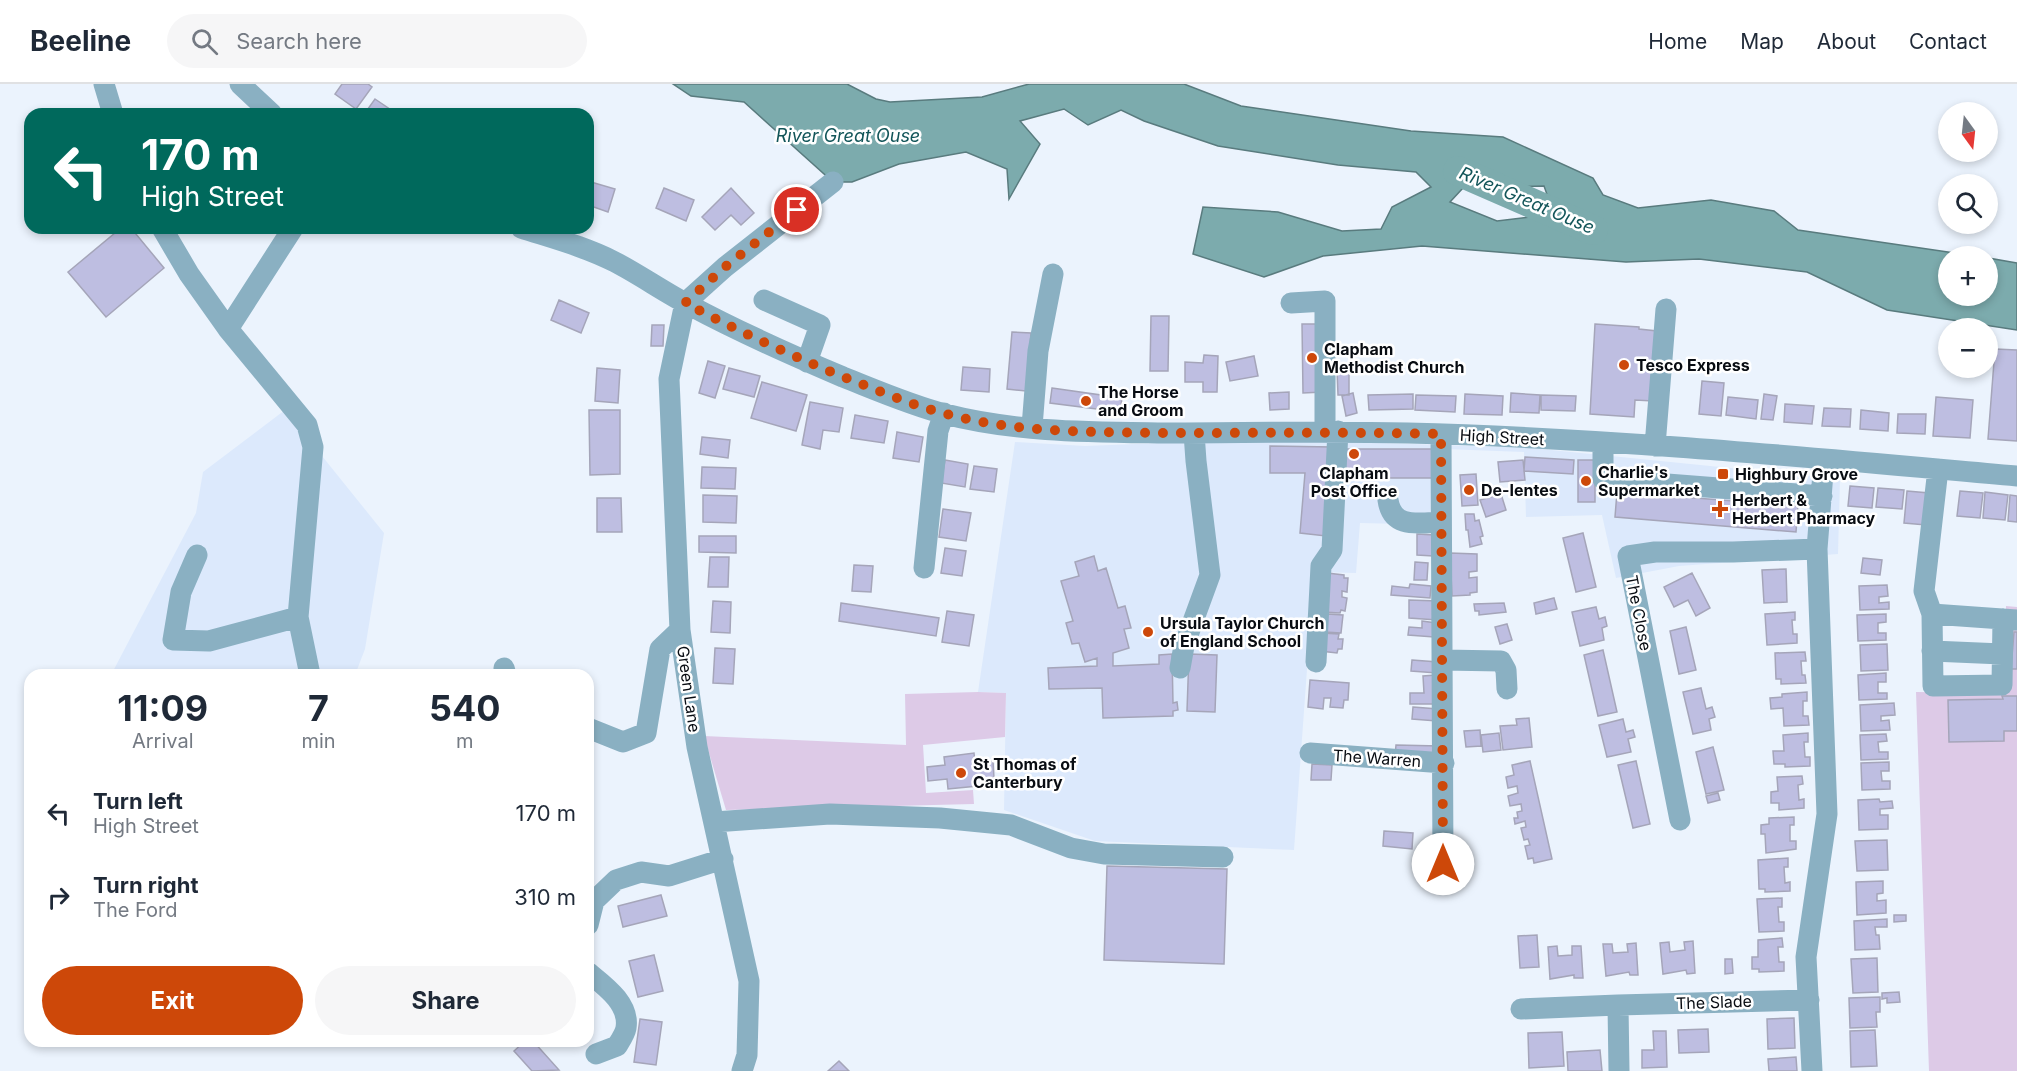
<!DOCTYPE html>
<meta charset="utf-8">
<style>
body{margin:0;font-family:Inter,sans-serif;background:#f6f6f7;color:#1f2937;height:100vh;display:flex;flex-direction:column;font-size:22px;white-space:nowrap}
*{box-sizing:border-box;margin:0}
p{font-size:20px;color:#747a83}
.icon{flex:none;width:33px;height:33px;fill:none;stroke:currentColor;stroke-width:2;stroke-linecap:round;stroke-linejoin:round}
.map{position:relative;flex:1;overflow:hidden}
.sheet{position:absolute;left:24px;top:585px;width:570px;height:378px;display:flex;flex-direction:column;background:#fff;border-radius:18px;box-shadow:0 3px 9px #0003}
.sheet>*{flex:none}
.guide{position:absolute;left:24px;top:24px;width:570px;height:126px;border-radius:18px;box-shadow:0 3px 9px #0003;background:#00695c;color:#fff;overflow:hidden}
.needle{width:39px;rotate:165deg}
.controls{position:absolute;left:1938px;top:18px;display:grid;gap:12px}
.controls a{display:grid;place-items:center;width:60px;height:60px;border-radius:50%;background:#fff;box-shadow:0 3px 9px #0003;font-size:30px}
.pin{position:absolute;display:grid;place-items:center;width:51px;height:51px;color:#fff;margin:-26px;border:3px solid #fff;border-radius:50%;box-shadow:0 2px 6px #0007}
.me{position:absolute;width:66px;margin:-33px;rotate:0deg;stroke-linejoin:round;filter:drop-shadow(0 0 4px #0008)}
.turn{display:flex;align-items:center;gap:21px;height:126px;padding:0 18px;font-size:27px}
.turn .icon{width:78px;height:78px;stroke-width:2.5}
.turn b{display:block;font-size:42px;line-height:51px}
.eta{display:flex;justify-content:space-evenly;align-items:center;height:102px;text-align:center}
.eta b{font-size:36px;font-weight:700;line-height:42px}
.primary-button{display:flex;gap:12px;margin-top:auto;padding:12px 18px}
.primary-button a{flex:1;height:69px;border-radius:36px;background:#cd4809;color:#fff;font-size:24px;font-weight:700;line-height:69px;text-align:center}
.primary-button a+a{background:#f6f6f7;color:#1f2937}
ul{padding:0;list-style:none}
li{display:flex;align-items:center;gap:18px;height:84px;padding:0 18px}
li div{flex:1}
li b{display:block;font-size:22px}
li em{font-style:normal}
header{display:flex;align-items:center;gap:36px;box-sizing:border-box;height:84px;padding:0 30px;background:#fff;border-bottom:2px solid #e0e1e3}
header strong{font-size:28px}
nav{display:flex;gap:33px;margin-inline-start:auto;font-size:21px}
.search{width:420px;height:54px;background:#f6f6f7;display:flex;align-items:center;gap:15px;box-sizing:border-box;padding:0 21px;border-radius:33px;color:#747a83;font-size:22px}
.map>svg:first-child{display:block}
.built{fill:#dce9fc}
.green{fill:#ddcae7}
.water{fill:#7cabad;stroke:#597b7e;stroke-width:1.5;fill-rule:evenodd}
.lines{fill:none;stroke-linecap:round;stroke-linejoin:round}
.river{stroke:#7cabad;stroke-width:30}
.building{fill:#bebee1;stroke:#a5a5b9;stroke-width:1.5}
.minor{stroke:#8ab0c2;stroke-width:21}
.route{stroke:#cd4809;stroke-width:10;stroke-dasharray:0 18}
.poi-dot{fill:#cd4809;stroke:#fff;stroke-width:2}
.labels{text-anchor:middle;dominant-baseline:central;stroke-width:5;stroke-linejoin:round;paint-order:stroke}
.poi-label{font-size:16px;font-weight:bold;fill:#080c12;stroke:#fff;text-anchor:start}
.street-label{font-size:16px;fill:#080c12;stroke:#fff}
.water-label{font-size:18px;font-style:italic;fill:#125559;stroke:#fff}
</style>
<header>
<strong>Beeline</strong>
<div class="search"><svg class="icon" aria-label="search" viewBox="0 0 24 24"><circle cx="10" cy="10" r="6"/><path d="M15 15l6 6"/></svg>Search here</div>
<nav><a>Home</a><a>Map</a><a>About</a><a>Contact</a></nav>
</header>
<div class="map">
<svg width="2017" height="987" viewBox="0 0 2017 987">
<rect width="100%" height="100%" fill="#ebf3fd"/>
<path class="built" d="M285,326L384,449L365,565L355,591H111L196,429L203,388Z
M1263,355L1531,364L1840,395L1838,470L1679,482L1616,494L1602,431L1526,433L1524,368L1444,365V441L1360,439L1356,489L1314,488L1294,766L1095,757L1004,726L1006,609L978,608L1015,358L1085,362Z"/>
<path class="green" d="M2006,522L2017,523V987H1929L1916,608L2006,609Z
M978,608L1006,609L1005,653L923,661L926,709L973,706L974,720L726,726L704,652L906,661L905,610Z"/>
<path class="water" d="M673,0H847L876,15L890,18L982,13L1029,0H1184L1241,22L1411,47L1503,53L1593,94L1603,111L1638,124L1711,116L1774,127L1798,146L1975,172H1948V212H1988V174L2017,179V246L1887,226L1807,188L1699,175L1626,178L1422,162L1323,172L1264,193L1193,170L1203,123L1278,128L1342,147L1381,145L1392,123L1431,103L1416,88L1338,81L1218,62L1144,37L1121,26L1088,41L1064,25L1020,37L1040,60L1009,115L1007,85L966,68L899,80L852,98H833L744,18L691,12ZM1544,102L1554,130L1497,137L1450,118L1463,104Z"/>
<g class="lines">
<path class="river" d="M1458,87L1593,146"/>
</g>
<path class="building" d="M342,0H368L372,3L356,25L335,10Z
M375,15L397,30L365,29Z
M591,98L615,105L608,128L588,121V108Z
M664,104L694,116L686,137L656,124Z
M731,104L754,129L741,141L731,131L715,146L702,133Z
M121,144H131L164,184L106,233L68,188Z
M559,216L589,229L581,249L551,236Z
M1151,232H1169L1168,287H1150Z
M1302,240H1322L1323,308L1303,309Z
M1595,240L1639,243V245L1657,247L1653,317L1635,316L1634,333L1590,330Z
M652,241H664L663,262H651Z
M1012,248L1031,249L1026,307L1007,305Z
M1995,265L2017,266V357L1988,355Z
M1204,271L1218,272L1217,308H1203V298H1185V278L1203,279Z
M1254,272L1258,292L1230,297L1226,278Z
M708,277L725,282L715,314L699,309Z
M963,283L990,285L989,308L961,306Z
M597,284L620,286L618,319L595,317Z
M729,284L760,292L754,313L723,305Z
M1337,285H1349V311H1338Z
M1702,297L1724,299L1721,332L1699,330Z
M762,298L807,311L796,347L751,334Z
M1052,304L1122,314L1120,328L1050,319Z
M1289,308V325L1270,326L1269,309Z
M1353,309L1357,329L1346,332L1342,312Z
M1511,309L1540,311L1539,329L1510,328Z
M1413,310V325L1369,326L1368,311Z
M1465,310L1503,312L1502,331L1464,330Z
M1764,310L1777,312L1773,336L1761,335Z
M1416,311L1456,312L1455,328L1415,326Z
M1541,311L1576,312L1575,327L1541,326Z
M1728,313L1758,316L1756,335L1726,331Z
M1936,313L1973,316L1970,354L1933,352Z
M810,318L843,324L839,348L823,346L820,365L802,361Z
M1785,320L1814,322L1812,340L1784,338Z
M1824,324L1851,325L1850,343L1822,342Z
M589,326H620V390L590,391Z
M1861,326L1889,329L1888,347L1860,345Z
M1898,330H1926L1925,350L1897,349Z
M855,331L888,337L884,359L851,354Z
M897,348L923,353L919,378L893,374Z
M702,353L730,356L728,374L700,370Z
M1270,362L1333,363L1326,452L1300,449L1305,389H1270Z
M1341,365H1438V394H1341Z
M1525,373L1574,376L1573,390L1524,387Z
M945,376L968,380L965,403L941,399Z
M1523,376L1525,396L1500,398L1498,378Z
M1578,376H1595V418H1578Z
M974,382L997,385L994,408L970,405Z
M702,383L736,384L735,405L701,404Z
M1476,390L1478,421L1462,422L1460,391Z
M1850,402L1874,404L1872,424L1848,422Z
M1878,404L1904,406L1902,425L1876,423Z
M1907,407L1929,409L1926,441L1904,439Z
M1960,407L1983,409L1980,434L1957,432Z
M1617,408L1798,422L1796,448L1615,433Z
M1985,408L2008,411L2005,436L1983,434Z
M1501,410L1506,426L1486,433L1480,416Z
M703,411L737,412L736,439L703,438Z
M2010,411L2017,412V438L2008,437Z
M597,414H621L622,448H597Z
M943,425L971,429L966,457L939,453Z
M1465,430H1474L1475,437L1479,436L1483,452L1480,453L1482,460L1470,463L1468,446H1466Z
M1583,449L1596,503L1576,508L1563,454Z
M1417,450L1434,451L1433,472L1417,471Z
M699,452H736V469L699,468Z
M945,464L966,467L962,492L941,489Z
M1450,469L1477,470V487L1469,488V494L1477,493V508L1470,509V511L1452,512Z
M1094,472L1098,487L1106,484L1118,524L1125,522L1131,544L1124,545L1129,564L1113,569V582L1159,580V571L1172,570L1173,619L1177,618L1178,626L1173,627V632L1103,634L1102,604L1049,605L1048,584L1097,582V574L1085,578L1079,559L1072,560L1066,539L1073,537L1061,497L1079,492L1075,478Z
M710,473H729L728,503H708Z
M1863,474L1882,476L1880,491L1861,489Z
M1415,478L1428,479L1427,496H1414Z
M854,481L873,482L871,508L852,507Z
M1786,485L1787,518L1764,519L1762,486Z
M1327,489L1344,491V494H1348L1347,508L1342,507V513L1347,514L1345,527L1341,526L1340,529L1323,528Z
M1692,489L1710,524L1696,532L1688,516L1674,523L1664,503Z
M1410,500L1431,502L1430,514L1391,511L1392,502L1409,504Z
M1887,501L1888,512L1879,513V519L1889,518V525L1860,526L1859,502Z
M1554,514L1557,525L1536,530L1534,519Z
M1409,516L1438,517L1437,536L1409,534Z
M713,517L731,518L730,549L711,548Z
M841,519L939,534L936,552L839,537Z
M1504,519L1506,528L1479,531V527H1475L1474,520Z
M1596,523L1599,535L1605,533L1607,542L1602,544L1604,556L1580,562L1572,528Z
M947,527L974,531L969,562L942,558Z
M1795,528V536H1792L1793,550H1797V559L1767,561L1765,530Z
M1327,530L1343,531L1341,549L1325,548Z
M1886,530V538L1878,539V549H1886V556L1858,557L1857,531Z
M1422,537L1436,539L1434,553L1408,551L1409,543L1422,544Z
M1507,540L1512,556L1500,560L1495,543Z
M1686,543L1696,586L1679,590L1670,547Z
M2014,548H2017V585H2011Z
M1321,549L1339,550L1338,555H1343L1342,565H1338L1337,569L1320,567Z
M1887,560L1888,586L1861,587L1860,561Z
M715,564L735,565L733,600L713,599Z
M1603,566L1617,628L1598,632L1584,571Z
M1805,568L1806,577H1801L1802,591H1805L1806,599L1781,600V595H1776L1775,569Z
M1189,570L1217,571L1215,628L1187,627Z
M1412,576L1438,578L1437,589L1411,587Z
M1886,589V598H1878V609H1887V615L1859,616L1858,591Z
M1436,591V620H1410V609H1424L1423,592Z
M1310,596L1349,599L1348,616H1344L1343,624L1330,623L1331,614H1324L1323,625L1308,623Z
M1701,604L1706,625L1712,623L1715,633L1709,635L1711,646L1693,650L1683,608Z
M1807,608V617H1803V632H1808L1809,641L1784,642L1783,624L1771,625L1770,614L1782,613V610Z
M2002,612H2017V647H2004V657L1949,658L1948,616L2003,615Z
M1894,619L1895,631L1881,632V637L1889,636L1890,646L1861,647L1860,621Z
M1413,623L1438,625L1437,637L1412,635Z
M1529,634L1532,663L1503,666L1500,642L1517,641L1516,635Z
M1623,635L1626,648L1633,646L1635,653L1628,655L1631,668L1607,673L1599,641Z
M1480,646L1481,662L1466,663L1464,647Z
M1499,649L1501,666L1483,668L1481,651Z
M1808,649V658H1804L1805,673H1810V682L1785,683V680H1774L1773,667H1784L1783,651Z
M1886,650L1887,657L1878,658L1879,668H1888V675L1861,676L1860,651Z
M1396,661L1439,662V674L1395,672Z
M1713,663L1724,706L1706,710L1696,668Z
M974,669L975,678L993,677L994,694L977,696L978,702L948,705L947,695L928,697L927,683L945,681L944,673Z
M1530,677L1552,775L1534,779L1533,774L1528,775L1525,762L1530,761L1528,755L1524,756L1521,744L1526,743L1525,737L1515,740L1514,734H1518L1517,728L1522,727L1521,720L1510,722L1508,712L1518,709L1517,702L1508,704L1506,693L1514,691L1512,681Z
M1636,677L1650,740L1633,744L1618,681Z
M1889,678V687H1881L1882,697H1890V705L1862,706L1861,679Z
M1312,680L1332,681L1331,696H1311Z
M1802,692L1803,700L1798,701L1799,716L1804,715V724L1779,726V719H1771V708L1778,707L1777,693Z
M1718,709L1720,716L1708,719L1706,712Z
M1879,715L1880,718L1892,717L1893,724L1880,725V731H1888V745L1859,746L1858,716Z
M1794,733V741H1790V757H1796V765L1766,769L1765,750H1761V741L1769,740V734Z
M1384,747L1413,749L1412,765L1383,762Z
M1887,756L1888,786L1857,787L1855,757Z
M1788,774V783H1784L1785,799L1790,798V807L1765,808V805H1759L1758,776Z
M1107,782L1227,785L1224,880L1104,876Z
M1883,797V809L1877,810V817L1886,816V829L1857,831L1856,798Z
M661,811L667,832L623,843L618,822Z
M1782,814V823H1778L1779,838H1784V847L1759,848L1757,815Z
M1894,831H1906V837L1894,838Z
M1887,835V843H1875L1876,851H1879L1880,865L1855,866L1854,837Z
M1537,851L1539,883L1520,884L1518,852Z
M1782,854L1783,863H1778L1779,878H1784V887L1759,888V885H1752V873H1758V856Z
M1693,857L1695,889L1687,890L1686,886L1663,890L1660,859L1669,858L1670,868L1685,866L1684,858Z
M1636,859L1638,891H1630L1629,888L1606,892L1603,860H1612L1613,869L1628,868L1627,860Z
M1557,862L1558,872L1572,871V862H1581L1583,894H1574V891L1550,895L1548,863Z
M654,871L663,907L638,913L629,877Z
M1877,874L1878,908L1853,909L1851,875Z
M1725,875H1732L1733,889L1725,890Z
M1899,908L1900,918L1887,919V914L1882,915V909Z
M1880,913V928H1876L1877,943L1850,944L1849,914Z
M1794,934L1795,964L1768,965L1767,935Z
M640,935L662,938L656,981L634,978Z
M1708,945L1709,968L1679,969L1678,946Z
M1875,946L1877,982L1851,983L1850,947Z
M1653,947H1666L1667,983L1642,984V966H1654Z
M1562,948L1564,982L1529,984L1528,949Z
M525,957H533L559,986L532,987L514,967Z
M1600,966L1602,987H1568L1567,968Z
M1796,973L1797,987H1769L1768,975Z
M839,977L849,987H828Z"/>
<g class="lines">
<path class="minor" d="M104,0L113,30
M240,0L272,30
M162,144L189,190L228,245
M293,144L228,245L307,341L313,363L298,533L310,591
M521,144C552,154 586,163 615,178C640,191 664,208 689,221C739,248 791,271 843,293C876,306 910,321 945,330C1014,348 1089,348 1160,349C1243,349 1325,347 1408,349C1611,354 1814,374 2017,392
M764,216L820,241L807,278
M685,219L669,295L680,546L697,663L749,897L747,971L742,987
M685,219L725,183L833,98
M1291,219L1325,217V347
M1032,343L1038,267L1053,190
M1441,350L1443,780
M1603,358V395L1822,412
M1655,362L1666,225
M1938,385L1924,507L1932,530L2017,536
M1388,416C1392,445 1418,439 1441,438
M197,471L181,508L173,556L209,557L298,533
M924,484L938,347L944,329
M1932,530L1933,602L2002,601L2003,535
M1932,567L2002,570
M1443,576L1501,577L1506,586L1507,605
M1316,578L1321,482L1332,466L1338,347
M504,584L506,591
M1180,584L1184,562L1210,491L1196,377L1194,349
M588,644L623,658L646,649L660,565L680,546
M1310,669L1444,679
M1680,736L1628,472L1655,468H1733L1817,465
M714,738L830,730L940,734L1011,741L1071,764L1104,770L1223,773
M588,841L594,817L616,796L641,788L669,792L723,775
M589,889C605,902 630,920 626,944C625,950 620,957 617,962L596,970
M1618,921L1809,916
M1521,925L1618,921L1619,987
M1812,987L1806,873L1827,730L1817,465L1824,376"/>
</g>
<g class="lines">
<path class="route" d="M797,126L725,183L685,219C736,246 788,270 841,292C875,305 908,320 943,329C1014,349 1091,348 1164,349C1256,349 1348,348 1441,350L1443,780"/>
</g>
<g class="poi-dot">
<circle cx="1312" cy="274" r="6"/>
<circle cx="1624" cy="281" r="6"/>
<circle cx="1086" cy="317" r="6"/>
<circle cx="1354" cy="370" r="6"/>
<rect x="1717" y="384" width="12" height="12" rx="3"/>
<circle cx="1586" cy="397" r="6"/>
<circle cx="1469" cy="406" r="6"/>
<path d="M1717 416h6v6h6v6h-6v6h-6v-6h-6v-6h6z"/>
<circle cx="1148" cy="548" r="6"/>
<circle cx="961" cy="689" r="6"/>
</g>
<g class="labels">
<g class="poi-label">
<text x="1324" y="265">Clapham<tspan x="1324" dy="18">Methodist Church</tspan></text>
<text x="1636" y="281">Tesco Express</text>
<text x="1098" y="308">The Horse<tspan x="1098" dy="18">and Groom</tspan></text>
<text x="1598" y="388">Charlie's<tspan x="1598" dy="18">Supermarket</tspan></text>
<text x="1354" y="389" text-anchor="middle">Clapham<tspan x="1354" dy="18">Post Office</tspan></text>
<text x="1735" y="390">Highbury Grove</text>
<text x="1481" y="406">De-Ientes</text>
<text x="1732" y="416">Herbert &amp;<tspan x="1732" dy="18">Herbert Pharmacy</tspan></text>
<text x="1160" y="539">Ursula Taylor Church<tspan x="1160" dy="18">of England School</tspan></text>
<text x="973" y="680">St Thomas of<tspan x="973" dy="18">Canterbury</tspan></text>
</g>
<g class="street-label">
<text transform="translate(1502 353) rotate(3)">High Street</text>
<text transform="translate(1639 529) rotate(79)">The Close</text>
<text transform="translate(689 605) rotate(82)">Green Lane</text>
<text transform="translate(1377 674) rotate(4)">The Warren</text>
<text transform="translate(1714 918) rotate(-2)">The Slade</text>
</g>
<g class="water-label">
<text x="848" y="51">River Great Ouse</text>
<text transform="translate(1527 116) rotate(23)">River Great Ouse</text>
</g>
</g>
</svg>
<div class="controls">
<a><svg class="needle" viewBox="-14 -14 28 28"><path d="M0-13l5 13h-10z" fill="#e53935"/><path d="M0 13l5-13h-10z" fill="#747a83"/></svg></a>
<a><svg class="icon" aria-label="search" viewBox="0 0 24 24"><circle cx="10" cy="10" r="6"/><path d="M15 15l6 6"/></svg></a>
<a>+</a>
<a>−</a>
</div>
<div class="pin" style="left:797px;top:126px;background:#d93025"><svg class="icon" aria-label="arrive" viewBox="0 0 24 24"><path d="M6 21V4h12l-3 4 3 4H6"/></svg></div>
<svg class="me" style="left:1443px;top:780px" viewBox="-20 -20 40 40"><circle r="19" fill="#fff"/><path d="M0-13L10 11 0 6-10 11z" fill="#cd4809"/></svg>
<div class="guide">
<div class="turn"><svg class="icon" aria-label="left" viewBox="0 0 24 24"><path d="M17 20v-9H6M10 6l-5 5 5 5"/></svg><div><b>170 m</b>High Street</div></div>
</div>
<section class="sheet">
<div class="eta">
<div><b>11:09</b><p>Arrival</p></div>
<div><b>7</b><p>min</p></div>
<div><b>540</b><p>m</p></div>
</div>
<ul>
<li><svg class="icon" aria-label="left" viewBox="0 0 24 24"><path d="M17 20v-9H6M10 6l-5 5 5 5"/></svg><div><b>Turn left</b><p>High Street</p></div><em>170 m</em></li>
<li><svg class="icon" aria-label="right" viewBox="0 0 24 24"><path d="M7 20v-9h11M14 6l5 5-5 5"/></svg><div><b>Turn right</b><p>The Ford</p></div><em>310 m</em></li>
</ul>
<div class="primary-button"><a>Exit</a><a>Share</a></div>
</section>
</div>
